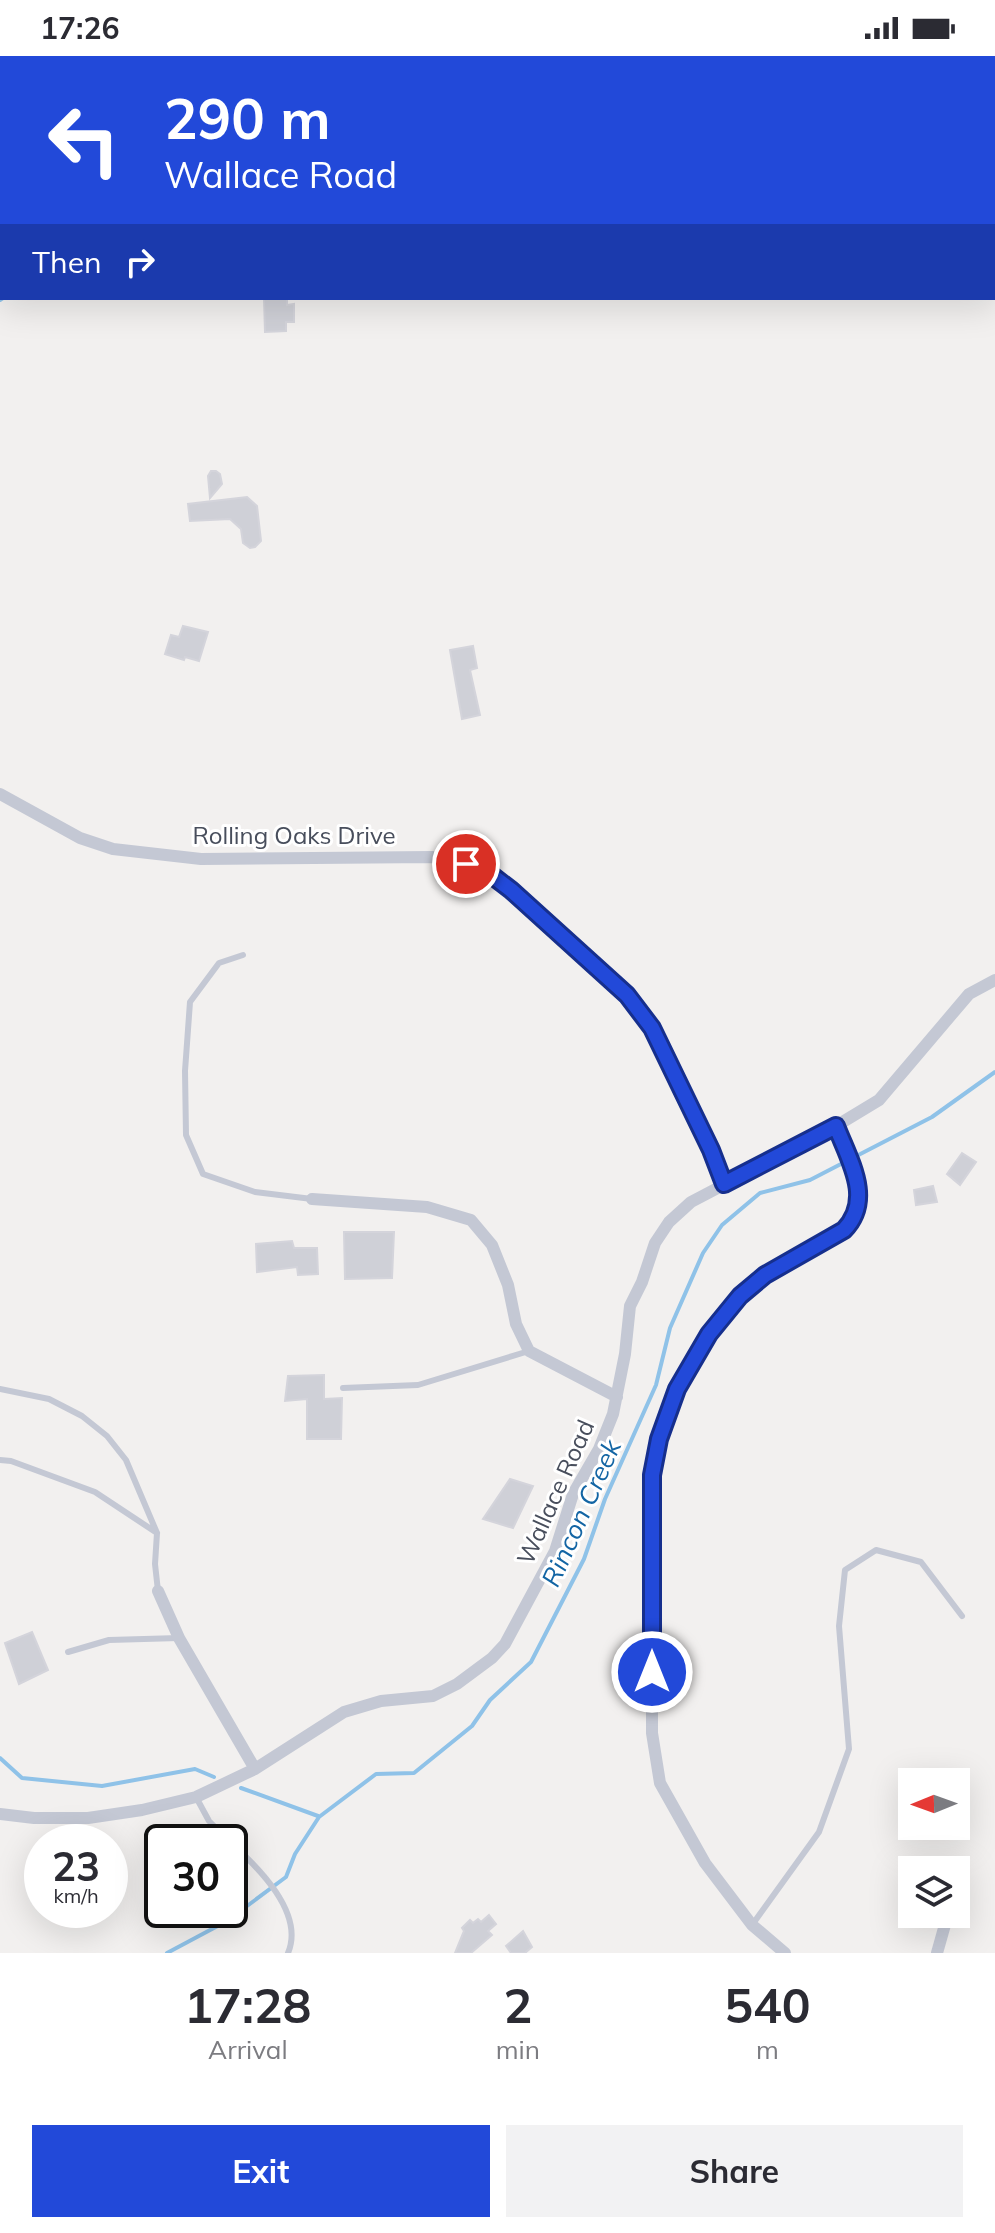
<!DOCTYPE html>
<style>
body{margin:0;font-family:Mulish,sans-serif;background:#f2f2f3;color:#2b2b33;height:100vh;display:flex;flex-direction:column;font-size:30px;white-space:nowrap}
*{box-sizing:border-box;margin:0}
p{font-size:26px;color:#7c7c81}
.icon{flex:none;width:44px;height:44px;fill:none;stroke:currentColor;stroke-width:2;stroke-linecap:round;stroke-linejoin:round}
.map{position:relative;height:1897px;overflow:hidden}
.panel{display:flex;flex-direction:column;background:#fff;flex:1}
.panel>*{flex:none}
.guide{position:absolute;left:0px;top:0px;width:996px;height:244px;box-shadow:0 8px 32px #0002;background:#2249d9;color:#fff;overflow:hidden}
.needle{width:52px;rotate:269deg}
.fabs{position:absolute;left:898px;top:1712px;display:grid;gap:16px}
.fabs a{display:grid;place-items:center;width:72px;height:72px;border-radius:0px;background:#fff;box-shadow:0 8px 32px #0002;font-size:40px}
.speed{position:absolute;left:24px;top:1768px;display:flex;gap:16px;font-size:40px;font-weight:700;text-align:center}
.speed>*{display:grid;place-content:center;width:104px;height:104px;border-radius:50%;background:#fff;box-shadow:0 8px 32px #0002;line-height:1}
.speed small{font-size:20px;font-weight:400}
.speed .limit{border:4px solid #111;border-radius:12px;background:#fff;color:#111}
.pin{position:absolute;display:grid;place-items:center;width:68px;height:68px;color:#fff;margin:-34px;border:4px solid #fff;border-radius:50%;box-shadow:0 2px 8px #0007}
.me{position:absolute;width:88px;margin:-44px;rotate:0deg;stroke-linejoin:round;filter:drop-shadow(0 0 6px #0008)}
.turn{display:flex;align-items:center;gap:28px;height:168px;padding:0 32px;font-size:36px}
.turn .icon{width:104px;height:104px;stroke-width:2.5}
.turn b{display:block;font-size:56px;line-height:68px}
.then{display:flex;align-items:center;height:76px;padding:0 32px;background:#0003;gap:16px;font-size:30px}
.eta{display:flex;justify-content:space-evenly;align-items:center;height:136px;text-align:center}
.eta b{font-size:48px;font-weight:700;line-height:56px}
.primary-button{display:flex;gap:16px;margin-top:auto;padding:16px 32px}
.primary-button a{flex:1;height:92px;border-radius:0px;background:#2249d9;color:#fff;font-size:32px;font-weight:700;line-height:92px;text-align:center}
.primary-button a+a{background:#f2f2f3;color:#2b2b33}
.status{display:flex;justify-content:space-between;align-items:center;height:56px;padding:0 40px;background:#fff;direction:ltr}
.status svg{height:22px;fill:currentColor}
.map>svg:first-child{display:block}
.lines{fill:none;stroke-linecap:round;stroke-linejoin:round}
.stream{stroke:#8fc2e8;stroke-width:4}
.building{fill:#cfd0d7;stroke:#d4d4db;stroke-width:2}
.service{stroke:#c4c8d4;stroke-width:6}
.minor{stroke:#c4c8d4;stroke-width:12}
.route-casing{stroke:#162f8d;stroke-width:20}
.route{stroke:#2249d9;stroke-width:14}
.labels{text-anchor:middle;dominant-baseline:central;stroke-width:6;stroke-linejoin:round;paint-order:stroke}
.street-label{font-size:24px;fill:#484e5c;stroke:#fff}
.water-label{font-size:26px;font-style:italic;fill:#1365a4;stroke:#fff}
</style>
<div class="status"><b>17:26</b><svg viewBox="0 0 49 12"><path d="M0 12V9h3v3zM5 12V6h3v6zM10 12V3h3v9zM15 12V0h3v12zM26 1h20v11H26zM47 4h2v5h-2z"/></svg></div>
<div class="map">
<svg width="995" height="1897" viewBox="0 0 995 1897">
<rect width="100%" height="100%" fill="#f2f0ef"/>
<g class="lines">
<path class="stream" d="M172,2L175,0
M0,14H2
M0,244L3,242
M0,1702L22,1722L102,1730L195,1713L214,1721
M241,1732L318,1760
M167,1897L227,1865L286,1821L295,1798L319,1761L376,1718L414,1717L472,1670L490,1644L531,1606L584,1503L605,1443L656,1329L670,1272L703,1197L722,1169L760,1137L810,1124L932,1061L995,1016"/>
</g>
<path class="building" d="M264,242H287V249L294,248V266H286V275L265,276Z
M211,415H216L220,418L222,428L210,442L208,420Z
M247,441L257,450L261,485L255,491L250,492L243,487L241,473L230,463L190,465L188,448Z
M183,570L208,576L199,605L185,601L184,604L165,598L171,579L179,581Z
M473,590L477,612L470,614L480,659L462,663L450,594Z
M962,1097L976,1106L960,1129L947,1118Z
M933,1130L937,1146L916,1149L914,1134Z
M344,1176H394L392,1222L345,1223Z
M292,1185L294,1192H317L318,1218L298,1219L297,1211L257,1216L256,1188Z
M324,1319V1343L342,1342L341,1383H307V1343L285,1345L288,1320Z
M510,1423L533,1430L513,1472L483,1463Z
M32,1576L48,1614L19,1628L5,1587Z
M489,1859L496,1868L488,1875L492,1879L471,1897H455L464,1875L462,1872L470,1864L473,1867L478,1863L481,1866Z
M523,1875L532,1891L525,1897H511L506,1890Z"/>
<g class="lines">
<path class="service" d="M243,899L219,907L190,946L185,1015L186,1079L203,1118L255,1136L312,1143
M343,1332L418,1329L529,1295
M0,1333L49,1343L82,1360L107,1380L126,1404L157,1477L155,1508L158,1535
M0,1404L11,1405L95,1436L157,1477
M68,1596L109,1584L179,1582
M196,1741L209,1765L230,1786
M230,1786C258,1811 305,1857 288,1897
M752,1869L819,1776L849,1693L839,1570L845,1514L876,1494L921,1506L962,1560"/>
<path class="minor" d="M11,0V2
M0,112L2,106
M0,738L80,782L113,793L201,803L432,801C462,807 486,815 511,834L627,939L652,972L711,1094L724,1128
M312,1143L427,1151L471,1164L492,1189L508,1229L516,1268L529,1295L617,1341
M158,1535L179,1582L255,1713
M0,1758L34,1762H88L142,1754L196,1741L255,1713L344,1656L381,1645L433,1640L457,1628L492,1602L505,1588L555,1495L573,1438L599,1393L613,1358L625,1298L630,1250L642,1226L655,1187L669,1166L691,1146L836,1070L879,1044L969,938L995,924
M785,1897L752,1869L705,1807L660,1727L652,1677V1419C667,1344 701,1261 767,1217C793,1200 844,1185 856,1157C867,1130 845,1095 836,1070
M937,1897L948,1858"/>
</g>
<g class="lines">
<g class="route-casing">
<path id="route" d="M466,808L494,821L511,834L627,939L652,972L711,1094L724,1128L836,1070C849,1104 874,1143 844,1174L765,1219L740,1240L709,1278L677,1333L659,1383L652,1419V1616"/>
</g>
<use href="#route" class="route"/>
</g>
<g class="labels">
<g class="street-label">
<text x="294" y="779">Rolling Oaks Drive</text>
<text transform="translate(555 1436) rotate(-66)">Wallace Road</text>
</g>
<g class="water-label">
<text transform="translate(581 1457) rotate(-66)">Rincon Creek</text>
</g>
</g>
</svg>
<div class="fabs">
<a><svg class="needle" viewBox="-14 -14 28 28"><path d="M0-13l5 13h-10z" fill="#e53935"/><path d="M0 13l5-13h-10z" fill="#7c7c81"/></svg></a>
<a><svg class="icon" aria-label="layers" viewBox="0 0 24 24"><path d="M12 4l9 5-9 5-9-5zM3 14l9 5 9-5"/></svg></a>
</div>
<div class="speed"><div>23<small>km/h</small></div><div class="limit">30</div></div>
<div class="pin" style="left:466px;top:808px;background:#d93025"><svg class="icon" aria-label="arrive" viewBox="0 0 24 24"><path d="M6 21V4h12l-3 4 3 4H6"/></svg></div>
<svg class="me" style="left:652px;top:1616px" viewBox="-20 -20 40 40"><circle r="17" fill="#2249d9" stroke="#fff" stroke-width="3"/><path d="M0-11L8 9 0 5-8 9z" fill="#fff"/></svg>
<div class="guide">
<div class="turn"><svg class="icon" aria-label="left" viewBox="0 0 24 24"><path d="M17 20v-9H6M10 6l-5 5 5 5"/></svg><div><b>290 m</b>Wallace Road</div></div>
<div class="then">Then<svg class="icon" aria-label="right" viewBox="0 0 24 24"><path d="M7 20v-9h11M14 6l5 5-5 5"/></svg></div>
</div>
</div>
<section class="panel">
<div class="eta">
<div><b>17:28</b><p>Arrival</p></div>
<div><b>2</b><p>min</p></div>
<div><b>540</b><p>m</p></div>
</div>
<div class="primary-button"><a>Exit</a><a>Share</a></div>
</section>
